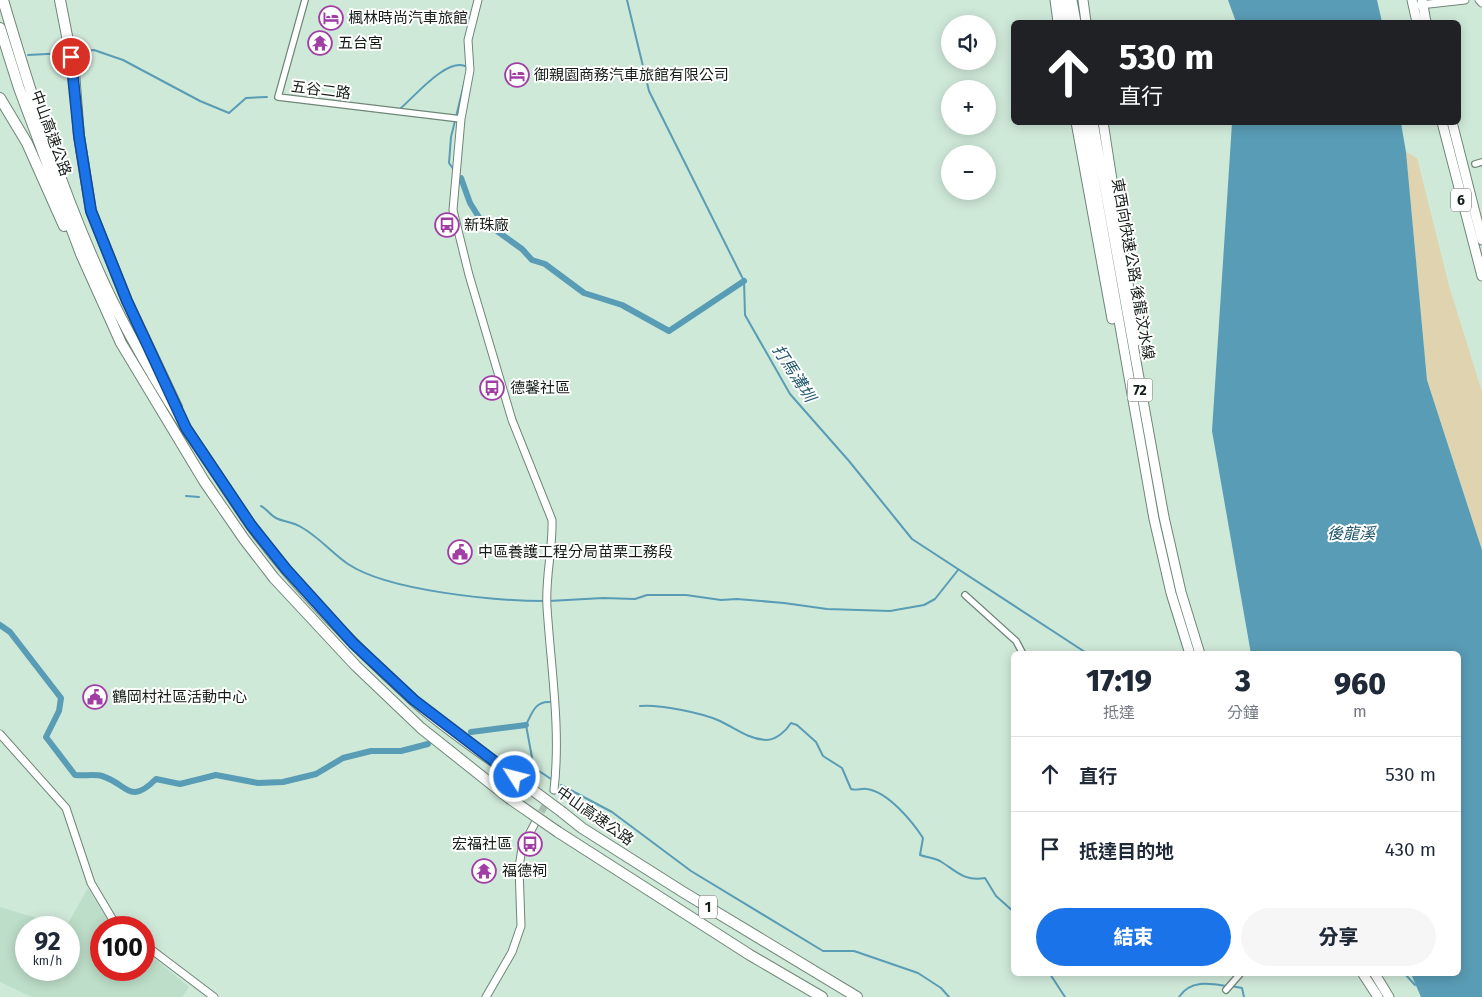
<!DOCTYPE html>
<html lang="zh-TW">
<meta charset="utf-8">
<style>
body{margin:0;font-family:"Fira Sans","Noto Sans TC",sans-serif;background:#f6f6f7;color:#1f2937;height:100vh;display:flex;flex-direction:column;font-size:19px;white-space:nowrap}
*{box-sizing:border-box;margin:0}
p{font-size:16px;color:#747a83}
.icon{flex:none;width:28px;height:28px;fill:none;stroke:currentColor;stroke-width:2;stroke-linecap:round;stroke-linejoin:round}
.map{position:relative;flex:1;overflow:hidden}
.side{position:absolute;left:1011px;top:651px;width:450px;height:325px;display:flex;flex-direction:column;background:#fff;border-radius:8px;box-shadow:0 2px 12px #0003}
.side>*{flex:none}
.guide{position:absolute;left:1011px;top:20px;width:450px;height:105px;border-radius:8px;box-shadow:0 2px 12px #0003;background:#202124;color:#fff;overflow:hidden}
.buttons{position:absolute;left:941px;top:15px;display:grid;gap:10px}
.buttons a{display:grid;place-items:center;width:55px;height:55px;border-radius:50%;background:#fff;box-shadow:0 2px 12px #0003;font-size:25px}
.speed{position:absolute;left:15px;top:916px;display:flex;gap:10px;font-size:25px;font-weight:700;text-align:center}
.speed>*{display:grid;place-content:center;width:65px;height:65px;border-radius:50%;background:#fff;box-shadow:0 2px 12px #0003;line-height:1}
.speed small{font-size:12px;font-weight:400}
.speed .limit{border:8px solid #d22;background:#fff;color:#111}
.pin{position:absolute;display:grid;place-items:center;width:42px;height:42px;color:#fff;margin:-21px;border:2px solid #fff;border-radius:50%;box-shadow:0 1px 5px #0007}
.me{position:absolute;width:55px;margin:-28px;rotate:306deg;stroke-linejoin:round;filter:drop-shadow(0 0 4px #0008)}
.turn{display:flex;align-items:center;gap:18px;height:105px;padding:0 25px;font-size:22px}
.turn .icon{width:65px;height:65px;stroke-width:2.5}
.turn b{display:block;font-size:35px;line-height:42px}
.eta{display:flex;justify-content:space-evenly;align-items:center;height:85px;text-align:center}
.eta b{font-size:30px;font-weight:800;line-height:35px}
.cta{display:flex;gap:10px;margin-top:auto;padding:10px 25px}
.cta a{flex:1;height:58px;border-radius:30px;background:#1a73e8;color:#fff;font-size:20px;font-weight:800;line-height:58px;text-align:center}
.cta a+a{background:#f6f6f7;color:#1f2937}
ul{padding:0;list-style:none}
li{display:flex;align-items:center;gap:15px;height:75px;padding:0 25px;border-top:1px solid #e0e1e3}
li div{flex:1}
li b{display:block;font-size:19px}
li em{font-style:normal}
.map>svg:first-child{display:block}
.built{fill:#bddec9;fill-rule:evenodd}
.green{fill:#dfd3b0}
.water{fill:#599cb5}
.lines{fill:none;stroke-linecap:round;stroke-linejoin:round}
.stream{stroke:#599cb5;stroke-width:2}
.canal{stroke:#599cb5;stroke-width:6}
.tertiary-tunnel{stroke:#aac0b2;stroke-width:7;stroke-dasharray:7 3.5;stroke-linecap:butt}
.minor-casing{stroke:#6f8678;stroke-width:8}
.tertiary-casing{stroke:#6f8678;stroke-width:9}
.primary-casing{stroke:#6f8678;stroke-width:11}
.trunk-casing{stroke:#6f8678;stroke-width:11}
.motorway-casing{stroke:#6f8678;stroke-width:12}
.minor{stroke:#fff;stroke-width:5.5}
.tertiary{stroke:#fff;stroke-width:7}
.primary{stroke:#fff;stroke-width:9}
.trunk{stroke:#fff;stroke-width:9}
.motorway{stroke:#fff;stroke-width:10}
.motorway-bridge-casing{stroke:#6f8678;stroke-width:12;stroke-linecap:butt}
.motorway-bridge{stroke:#fff;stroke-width:10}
.route-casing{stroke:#114b97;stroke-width:12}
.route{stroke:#1a73e8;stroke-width:9}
.labels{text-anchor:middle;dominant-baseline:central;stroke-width:4;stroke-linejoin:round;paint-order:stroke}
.shield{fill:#fff;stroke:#5a615d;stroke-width:1}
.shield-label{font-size:14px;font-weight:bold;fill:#141d18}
.poi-label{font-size:15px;fill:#141d18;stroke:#fff;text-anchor:start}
.street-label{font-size:15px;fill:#141d18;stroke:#fff}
.water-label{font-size:16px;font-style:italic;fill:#21576b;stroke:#fff}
</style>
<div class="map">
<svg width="1482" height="997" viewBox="0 0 1482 997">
<rect width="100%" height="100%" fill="#cfe9d9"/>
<path class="built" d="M88,888L110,924L115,927L101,928V970H144V950L189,987L182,997H32L0,982V907L66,927ZM26,928H69V970H26Z"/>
<path class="green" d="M1406,152L1417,158L1449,286L1482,392V550L1427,380Z"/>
<path class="water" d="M1228,0H1377L1382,22H1236Z
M1232,123H1401L1406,152L1427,380L1482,550V997H1421L1411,974H1459V654H1251L1212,431Z"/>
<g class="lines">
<path class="stream" d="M627,0L649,91L744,281L745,315L790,394L849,461L912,539L1088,654
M74,52L94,50L123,60L200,101L229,113L246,98L267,97
M28,55L66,53
M401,108C415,96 448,56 467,67
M454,170L449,163L451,137L466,76
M186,496L199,497
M261,506C267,509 270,515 276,518C284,522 293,522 301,527C319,537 332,553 348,564C388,591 496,601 545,601
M549,601L603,598L635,599L647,595H686L721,600L737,599L784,603L827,609L890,611L924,605L935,599L958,570
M550,702C535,701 532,713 526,725L533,763L536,769L551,779
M640,706C658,704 703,713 720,721C735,728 748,739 766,740C776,740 786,731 791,723L797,725L816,742L823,756L842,768L851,789C857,791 861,788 867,789C888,792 912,821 923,838L920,855C926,857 934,858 940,861C955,870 964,882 985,878L996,896L1014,912
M561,785L612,812L691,871L823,951H854L918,973L941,988L949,997
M1050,974L1065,997
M1405,974L1415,985
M1231,986L1242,988L1244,997
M1179,997C1190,980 1209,983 1226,986"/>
<path class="canal" d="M461,178L470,203L480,219L522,249L532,260L545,264L584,293L622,305L669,331L744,281
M0,625L10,632L61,698L59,711L46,737L75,775C84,776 95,774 102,776C128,784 129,806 156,779L180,784L216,775L258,783L283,782L316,774L343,758L371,751H401L428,744
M471,732L526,725"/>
<path class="tertiary-tunnel" d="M536,821L554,790"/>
<g class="minor-casing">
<path id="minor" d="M305,0L278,97L461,119
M1475,164L1482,162
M965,595L1016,641L1023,654
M1226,990L1240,974"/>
</g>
<g class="tertiary-casing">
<path id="tertiary" d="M478,0L468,40L470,70L461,119L453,210L469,275L512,420L552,520C553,549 545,578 547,607C551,669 561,729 554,790
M1479,0L1482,3
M1420,5L1465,0
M0,734L66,808L91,883L113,920L123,928
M144,944L214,997
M486,997L512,952L521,926L519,867L522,848L535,823"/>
</g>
<g class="primary-casing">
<path id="primary" d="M1412,0L1417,22
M1422,0L1426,22
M1442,122L1482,276
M1452,122L1482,240"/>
</g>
<g class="trunk-casing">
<path id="trunk" d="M1055,0L1058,22
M1063,0L1067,22
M1072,0L1076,22
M1083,0L1086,22
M1076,122L1112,319
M1084,122L1154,519L1171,593L1190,654
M1093,122L1164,517L1181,592L1200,654
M1103,122L1137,341
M1363,974L1378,997
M1375,974L1389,997"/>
</g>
<g class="motorway-casing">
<path id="motorway" d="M3,0C31,95 61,189 102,279C129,338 161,391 197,445C215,471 232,498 250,524C296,588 354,646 412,699C444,728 481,752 515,777
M60,0L74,72L79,136L91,211L127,301L177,407
M0,28L19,88L81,254L121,343L204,481L244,539L274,578L356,666L421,728L509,798
M0,98L27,143L64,226
M562,812L582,828L683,892L857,997
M558,832L750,955L822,997"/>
</g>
<use href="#minor" class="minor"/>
<use href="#tertiary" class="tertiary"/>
<use href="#primary" class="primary"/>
<use href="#trunk" class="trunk"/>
<use href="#motorway" class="motorway"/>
<g class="motorway-bridge-casing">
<path id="motorway-bridge" d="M515,777L562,812
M509,798L558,832"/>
</g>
<use href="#motorway-bridge" class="motorway-bridge"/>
</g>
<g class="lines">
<g class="route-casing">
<path id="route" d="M71,57L79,136L91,211L127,301L186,428L251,525L286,569L353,643L414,700L515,777"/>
</g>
<use href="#route" class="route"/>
</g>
<defs>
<g id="hotel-ring" transform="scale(1.25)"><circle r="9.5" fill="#fff" stroke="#a03ea5" stroke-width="1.5"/><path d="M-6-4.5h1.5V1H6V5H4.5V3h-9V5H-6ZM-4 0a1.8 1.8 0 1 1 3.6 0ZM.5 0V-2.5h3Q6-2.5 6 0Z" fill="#a03ea5"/></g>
<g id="temple-ring" transform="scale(1.25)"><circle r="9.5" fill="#fff" stroke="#a03ea5" stroke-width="1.5"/><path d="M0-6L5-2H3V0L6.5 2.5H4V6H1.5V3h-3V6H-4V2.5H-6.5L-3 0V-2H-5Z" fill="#a03ea5"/></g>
<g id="bus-ring" transform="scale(1.25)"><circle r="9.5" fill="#fff" stroke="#a03ea5" stroke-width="1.5"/><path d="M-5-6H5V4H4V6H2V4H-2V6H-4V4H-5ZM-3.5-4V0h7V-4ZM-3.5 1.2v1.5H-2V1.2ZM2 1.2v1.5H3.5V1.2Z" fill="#a03ea5"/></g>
<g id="civic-ring" transform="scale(1.25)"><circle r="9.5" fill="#fff" stroke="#a03ea5" stroke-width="1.5"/><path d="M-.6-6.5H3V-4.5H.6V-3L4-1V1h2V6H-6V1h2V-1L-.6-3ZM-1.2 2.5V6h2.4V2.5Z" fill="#a03ea5"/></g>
</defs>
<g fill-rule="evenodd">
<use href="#hotel-ring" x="331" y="18"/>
<use href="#temple-ring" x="320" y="43"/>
<use href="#hotel-ring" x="517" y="75"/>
<use href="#bus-ring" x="447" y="225"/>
<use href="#bus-ring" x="492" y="388"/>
<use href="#civic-ring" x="460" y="552"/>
<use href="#civic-ring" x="95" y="697"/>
<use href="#bus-ring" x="530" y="844"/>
<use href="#temple-ring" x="484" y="871"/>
</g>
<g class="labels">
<g class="shield">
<rect x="1451" y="188.5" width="20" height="23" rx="4"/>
<rect x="1127.5" y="378.5" width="25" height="23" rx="4"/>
<rect x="699" y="895.5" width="18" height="23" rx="4"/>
</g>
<g class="shield-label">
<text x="1461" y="200">6</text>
<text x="1140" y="390">72</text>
<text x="708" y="907">1</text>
</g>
<g class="poi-label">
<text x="348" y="18">楓林時尚汽車旅館</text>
<text x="338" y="43">五台宮</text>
<text x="534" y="75">御親園商務汽車旅館有限公司</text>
<text x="464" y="225">新珠廠</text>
<text x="510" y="388">德馨社區</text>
<text x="478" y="552">中區養護工程分局苗栗工務段</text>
<text x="112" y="697">鶴岡村社區活動中心</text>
<text x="512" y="844" text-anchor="end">宏福社區</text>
<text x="502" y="871">福德祠</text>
</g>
<g class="street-label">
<text transform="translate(321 90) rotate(7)">五谷二路</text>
<text transform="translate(51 133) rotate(70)">中山高速公路</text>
<text transform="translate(1133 269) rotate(80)">東西向快速公路 後龍汶水線</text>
<text transform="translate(595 816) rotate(35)">中山高速公路</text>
</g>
<g class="water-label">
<text transform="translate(794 373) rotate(57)">打馬溝圳</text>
<text x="1351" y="533">後龍溪</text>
</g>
</g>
</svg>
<div class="buttons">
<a><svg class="icon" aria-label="sound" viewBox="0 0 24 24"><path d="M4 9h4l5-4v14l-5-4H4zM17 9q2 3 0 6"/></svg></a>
<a>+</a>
<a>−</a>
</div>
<div class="speed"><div>92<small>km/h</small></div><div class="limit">100</div></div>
<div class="pin" style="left:71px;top:57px;background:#d93025"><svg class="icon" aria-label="arrive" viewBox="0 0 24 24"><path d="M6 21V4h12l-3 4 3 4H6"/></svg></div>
<svg class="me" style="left:515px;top:777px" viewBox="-20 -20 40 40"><circle r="17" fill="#1a73e8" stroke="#fff" stroke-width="3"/><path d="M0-11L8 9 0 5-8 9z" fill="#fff"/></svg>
<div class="guide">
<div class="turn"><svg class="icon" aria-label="ahead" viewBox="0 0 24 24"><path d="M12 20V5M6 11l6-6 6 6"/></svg><div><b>530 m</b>直行</div></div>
</div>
<section class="side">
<div class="eta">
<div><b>17:19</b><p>抵達</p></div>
<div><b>3</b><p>分鐘</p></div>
<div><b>960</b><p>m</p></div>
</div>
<ul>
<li><svg class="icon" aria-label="ahead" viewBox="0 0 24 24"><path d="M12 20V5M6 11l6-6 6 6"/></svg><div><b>直行</b></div><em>530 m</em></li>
<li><svg class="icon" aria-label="arrive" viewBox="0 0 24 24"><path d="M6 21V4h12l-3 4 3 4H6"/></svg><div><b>抵達目的地</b></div><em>430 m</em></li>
</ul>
<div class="cta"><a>結束</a><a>分享</a></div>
</section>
</div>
